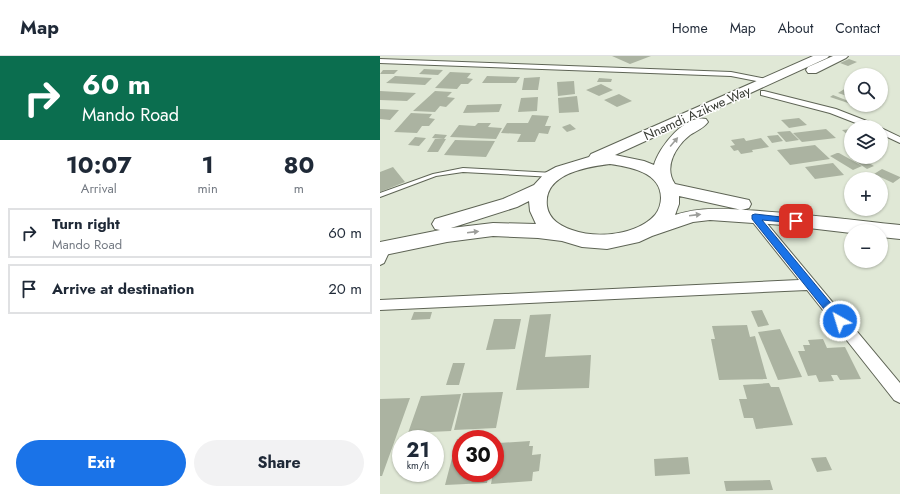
<!DOCTYPE html>
<meta charset="utf-8">
<style>
body{margin:0;font-family:Jost,sans-serif;background:#f2f2f3;color:#1f2937;height:100vh;display:flex;flex-direction:column;font-size:15px;white-space:nowrap}
*{box-sizing:border-box;margin:0}
p{font-size:13px;color:#747a83}
.icon{flex:none;width:22px;height:22px;fill:none;stroke:currentColor;stroke-width:2;stroke-linecap:round;stroke-linejoin:round}
.map{position:relative;flex:1;overflow:hidden}
.details{display:flex;flex-direction:column;background:#fff;width:380px}
.details>*{flex:none}
.guide{background:#0b6e4f;color:#fff;overflow:hidden}
.controls{position:absolute;left:464px;top:12px;display:grid;gap:8px}
.controls a{display:grid;place-items:center;width:44px;height:44px;border-radius:50%;background:#fff;box-shadow:0 1px 3px #0004;font-size:20px}
.speed{position:absolute;left:12px;top:374px;display:flex;gap:8px;font-size:20px;font-weight:700;text-align:center}
.speed>*{display:grid;place-content:center;width:52px;height:52px;border-radius:50%;background:#fff;box-shadow:0 1px 3px #0004;line-height:1}
.speed small{font-size:10px;font-weight:400}
.speed .limit{border:6px solid #d22;background:#fff;color:#111}
.pin{position:absolute;display:grid;place-items:center;width:34px;height:34px;color:#fff;margin:-17px;border-radius:8px;box-shadow:0 2px 6px #0006}
.me{position:absolute;width:44px;margin:-22px;rotate:321deg;stroke-linejoin:round;filter:drop-shadow(0 0 3px #0008)}
.turn{display:flex;align-items:center;gap:14px;height:84px;padding:0 16px;font-size:18px}
.turn .icon{width:52px;height:52px;stroke-width:2.5}
.turn b{display:block;font-size:28px;line-height:34px}
.eta{display:flex;justify-content:space-evenly;align-items:center;height:68px;text-align:center}
.eta b{font-size:24px;font-weight:700;line-height:28px}
.cta{display:flex;gap:8px;margin-top:auto;padding:8px 16px}
.cta a{flex:1;height:46px;border-radius:24px;background:#1a73e8;color:#fff;font-size:16px;font-weight:700;line-height:46px;text-align:center}
.cta a+a{background:#f2f2f3;color:#1f2937}
ul{padding:0;list-style:none}
li{display:flex;align-items:center;gap:12px;height:50px;margin:0 8px 6px;padding:0 8px;border:2px solid #e0e1e3;border-radius:0px}
li div{flex:1}
li b{display:block;font-size:15px}
li em{font-style:normal}
header{display:flex;align-items:center;gap:24px;box-sizing:border-box;height:56px;padding:0 20px;background:#fff;border-bottom:1px solid #e0e1e3}
header strong{font-size:19px}
nav{display:flex;gap:22px;margin-inline-start:auto;font-size:14px}
main{display:flex;flex:1;min-height:0}
.map>svg:first-child{display:block}
.building{fill:#abb3a1}
.lines{fill:none;stroke-linecap:round;stroke-linejoin:round}
.lane-casing{stroke:#5e6455;stroke-width:2}
.street-casing{stroke:#5e6455;stroke-width:2}
.highway-casing{stroke:#5e6455;stroke-width:2}
.lane{fill:#fff;fill-rule:evenodd}
.street{fill:#fff;fill-rule:evenodd}
.highway{fill:#fff;fill-rule:evenodd}
.oneway{fill:#9c9d9a}
.route{fill:#1a73e8;stroke:#114b97}
.labels{text-anchor:middle;dominant-baseline:central;stroke-width:3;stroke-linejoin:round;paint-order:stroke}
.far-street-label{font-size:13px;fill:#383b34;stroke:#fff}
</style>
<header>
<strong>Map</strong>
<nav><a>Home</a><a>Map</a><a>About</a><a>Contact</a></nav>
</header>
<main>
<section class="details">
<div class="guide">
<div class="turn"><svg class="icon" aria-label="right" viewBox="0 0 24 24"><path d="M7 20v-9h11M14 6l5 5-5 5"/></svg><div><b>60 m</b>Mando Road</div></div>
</div>
<div class="eta">
<div><b>10:07</b><p>Arrival</p></div>
<div><b>1</b><p>min</p></div>
<div><b>80</b><p>m</p></div>
</div>
<ul>
<li><svg class="icon" aria-label="right" viewBox="0 0 24 24"><path d="M7 20v-9h11M14 6l5 5-5 5"/></svg><div><b>Turn right</b><p>Mando Road</p></div><em>60 m</em></li>
<li><svg class="icon" aria-label="arrive" viewBox="0 0 24 24"><path d="M6 21V4h12l-3 4 3 4H6"/></svg><div><b>Arrive at destination</b></div><em>20 m</em></li>
</ul>
<div class="cta"><a>Exit</a><a>Share</a></div>
</section>
<div class="map">
<svg width="520" height="438" viewBox="0 0 520 438">
<rect width="100%" height="100%" fill="#e0e8d6"/>
<path class="building" d="M232,0H271L250,8Z
M469,3L477,6L468,10L460,7Z
M44,13L63,14L58,19L39,18Z
M3,14H18L14,18H0Z
M70,16L91,17L87,22L93,23L88,28H81L77,33L55,32Z
M15,20L52,22L45,29L6,27Z
M107,20L140,21L136,27H102Z
M160,21L158,34H142L144,22Z
M219,22L232,23L231,26H217Z
M194,25L195,38L178,40L177,26Z
M221,28L233,34L219,40L206,34Z
M466,32L471,33L470,41L458,37Z
M0,35L36,37L27,45L0,44Z
M55,35L72,36L67,41L75,42L66,51L60,50L55,56L33,55Z
M239,38L252,45L237,51L224,44Z
M453,39L471,46V48L450,41Z
M197,40L199,56L179,57L178,42Z
M158,41L157,55L138,56L141,42Z
M122,48L119,56L83,57L87,49Z
M0,53L19,54L10,64L0,63Z
M31,57L52,58L49,62L55,63L49,70H42L37,77L14,76Z
M152,59L169,60L165,70H171L168,78L159,77L155,86H137L141,78L121,77L127,67H148Z
M419,62L427,69L409,72L401,64Z
M98,67H111L108,71L122,72L116,83L70,81L79,69L95,70Z
M190,68L196,73L187,76L182,71Z
M446,73L456,82L422,86L413,77Z
M471,73V81H470L462,74Z
M410,75L419,84L406,86L397,76Z
M55,78L67,79L64,83L52,82Z
M398,79L403,85L392,87L387,80Z
M35,81L46,82L39,90L28,89Z
M364,82L366,85L381,82L389,91L372,94L373,96L361,98L358,94L354,95L350,90L355,89L351,84Z
M55,83H66L58,96H47Z
M75,84L115,85L106,101L64,99Z
M435,89L450,103L410,109L397,94Z
M457,97H459L482,110L473,114L450,100Z
M482,103L494,110L487,113L475,105Z
M453,107L464,119L435,123L425,111Z
M13,111L25,126L0,136V116Z
M502,113L520,121V122L513,127L494,118Z
M382,254L389,269L378,271L371,255Z
M34,256H52L50,263L31,264Z
M171,258L165,301L211,299L209,332L136,334L150,259Z
M114,263H141L135,293L106,294Z
M367,269L370,281L375,280L387,323L339,324L331,283H335L332,270Z
M400,273L422,321L398,324L378,276Z
M443,283L447,292L465,291L481,323L460,324L457,319H451L454,325L439,326L436,319L428,320L418,295H425L423,289H430L428,284Z
M73,307H85L79,329H66Z
M389,327L391,331H399L413,369L376,373L373,362H364L359,343H367L363,329Z
M123,336L116,372L74,374L83,337Z
M81,338L71,375L28,377L41,340Z
M30,342L2,420H0V343Z
M77,383H81V417H109L107,427L65,429Z
M150,385L149,390H153L152,399L161,398L159,415L153,416L152,425L111,428L113,417H115L118,387Z
M308,401L310,418L275,420L274,403Z
M446,401L452,414L437,416L431,402Z
M390,424L393,434L346,435L344,425Z"/>
<g class="lines">
<g class="lane-casing">
<path id="lane" d="M83,112L173,117L176,119L173,121L83,116L56,120L0,141V137L53,118Z"/>
</g>
<g class="street-casing">
<path id="street" d="M0,3L351,16L386,23L390,25L386,27L351,20L0,7Z
M381,35H384L456,53L497,69L498,71H486L450,57L381,39Z
M501,72L520,81V87L501,78Z
M375,157L379,158L520,327V347L514,344L427,234L0,254V244L419,224L371,164L369,161L371,158Z
M5,188L9,189L11,192L4,207L0,209V190Z"/>
</g>
<g class="highway-casing">
<path id="highway" d="M433,0H449L447,2L235,99L264,105L274,109C279,91 305,58 326,63L328,66C324,72 316,75 310,79C296,90 283,111 295,128L369,144L371,148L369,152L362,154L299,140V148L295,159C323,150 351,153 380,155C427,158 473,164 520,169V183L501,181V175H471V177L403,169L330,164L313,166L272,180L259,186L227,193L202,191L182,185L158,182L113,180L67,186L0,200V186L60,174L55,173L52,168L55,163L123,143L154,129L165,117L176,111L209,101L211,98ZM230,108C250,111 281,116 281,142C281,147 279,154 275,159C257,179 217,183 192,174C181,170 169,164 167,150C163,118 206,111 230,108ZM149,145L150,155L156,168L113,167L71,172L137,151Z
M453,0H468L466,2L436,17H428L426,14L428,11Z"/>
</g>
<use href="#lane" class="lane"/>
<use href="#street" class="street"/>
<use href="#highway" class="highway"/>
</g>
<defs><path id="oneway-solid" d="M-6-.8H1V-3.2L6.5 0L1 3.2V.8H-6Z"/></defs>
<g class="oneway">
<use href="#oneway-solid" transform="translate(294 86) rotate(-50)"/>
<use href="#oneway-solid" transform="translate(315 159) rotate(-7)"/>
<use href="#oneway-solid" transform="translate(93 176) rotate(-7)"/>
</g>
<path class="route" d="M375,158L419,163V167H416L382,164L463,262L465,265L463,268L460,270L456,268L372,163V159Z"/>
<g class="labels">
<g class="far-street-label">
<text transform="translate(317 57) rotate(-24)">Nnamdi Azikwe Way</text>
</g>
</g>
</svg>
<div class="controls">
<a><svg class="icon" aria-label="search" viewBox="0 0 24 24"><circle cx="10" cy="10" r="6"/><path d="M15 15l6 6"/></svg></a>
<a><svg class="icon" aria-label="layers" viewBox="0 0 24 24"><path d="M12 4l9 5-9 5-9-5zM3 14l9 5 9-5"/></svg></a>
<a>+</a>
<a>−</a>
</div>
<div class="speed"><div>21<small>km/h</small></div><div class="limit">30</div></div>
<div class="pin" style="left:416px;top:165px;background:#d93025"><svg class="icon" aria-label="arrive" viewBox="0 0 24 24"><path d="M6 21V4h12l-3 4 3 4H6"/></svg></div>
<svg class="me" style="left:460px;top:265px" viewBox="-20 -20 40 40"><circle r="17" fill="#1a73e8" stroke="#fff" stroke-width="3"/><path d="M0-11L8 9 0 5-8 9z" fill="#fff"/></svg>
</div>
</main>
